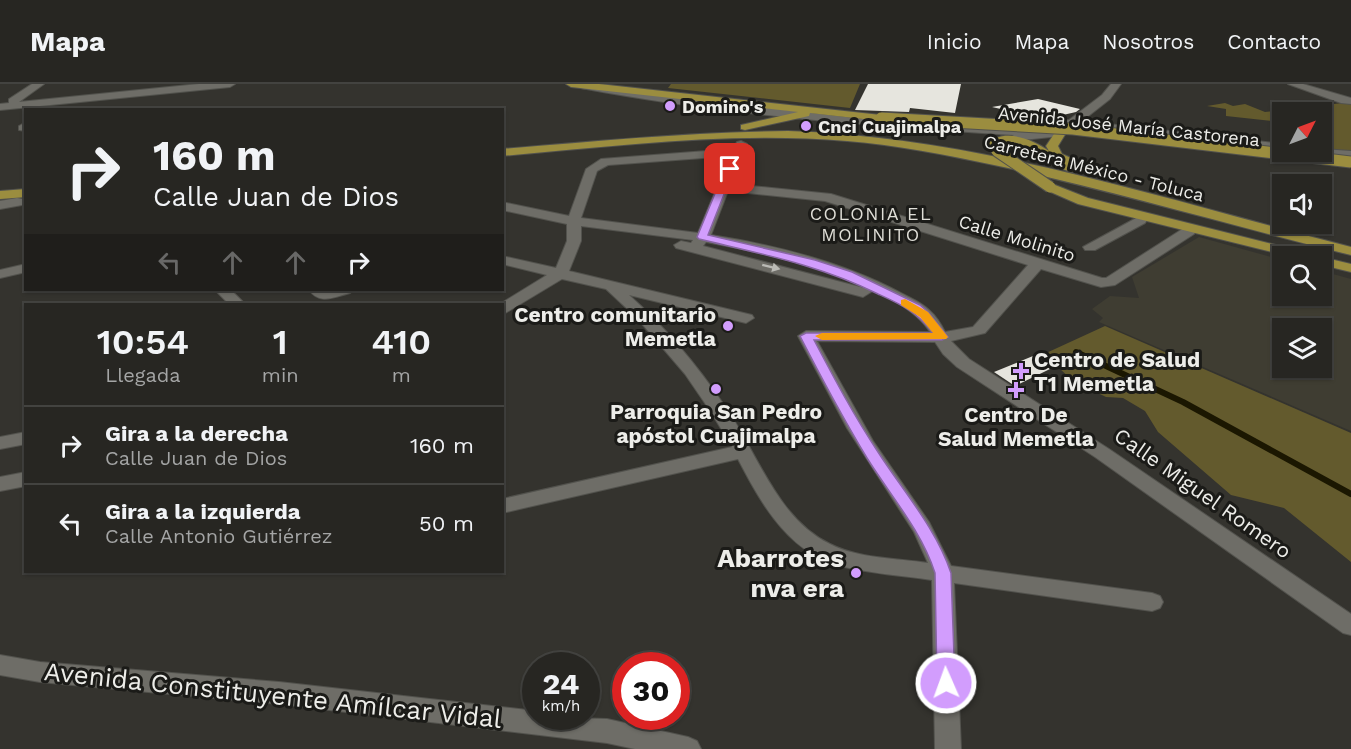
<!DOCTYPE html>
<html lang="es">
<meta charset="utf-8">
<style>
body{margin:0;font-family:"Work Sans",sans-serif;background:#33322f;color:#f1f3f6;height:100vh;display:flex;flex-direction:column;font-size:22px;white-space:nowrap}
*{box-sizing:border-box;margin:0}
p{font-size:20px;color:#a4a5a5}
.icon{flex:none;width:33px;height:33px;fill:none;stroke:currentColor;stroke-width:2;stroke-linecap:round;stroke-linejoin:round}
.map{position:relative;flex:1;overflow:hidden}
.sheet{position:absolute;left:24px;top:219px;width:480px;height:270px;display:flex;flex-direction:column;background:#272622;border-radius:0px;box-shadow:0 2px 4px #0004,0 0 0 2px #434340}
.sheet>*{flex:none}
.hud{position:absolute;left:24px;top:24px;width:480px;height:183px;border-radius:0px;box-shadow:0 2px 4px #0004,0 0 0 2px #434340;background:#272622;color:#f1f3f6;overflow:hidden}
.needle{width:39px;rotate:48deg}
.fabs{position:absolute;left:1272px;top:18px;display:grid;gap:12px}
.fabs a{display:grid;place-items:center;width:60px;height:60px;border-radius:0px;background:#272622;box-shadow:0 2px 4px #0004,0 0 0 2px #434340;font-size:30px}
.speed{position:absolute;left:522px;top:568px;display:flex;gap:12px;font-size:30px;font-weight:700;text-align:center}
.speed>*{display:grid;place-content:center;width:78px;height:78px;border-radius:50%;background:#272622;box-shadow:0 2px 4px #0004,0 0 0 2px #434340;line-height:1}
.speed small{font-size:15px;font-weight:400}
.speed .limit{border:9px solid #d22;background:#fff;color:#111}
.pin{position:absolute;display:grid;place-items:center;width:51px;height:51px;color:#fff;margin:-26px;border-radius:12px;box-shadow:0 3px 9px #0006}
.me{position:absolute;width:66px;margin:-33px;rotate:358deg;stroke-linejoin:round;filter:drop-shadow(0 0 4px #0008)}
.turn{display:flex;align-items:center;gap:21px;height:126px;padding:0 30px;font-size:27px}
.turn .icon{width:78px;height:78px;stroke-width:2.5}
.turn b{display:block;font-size:42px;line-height:51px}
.lanes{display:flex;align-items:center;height:57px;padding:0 30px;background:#0003;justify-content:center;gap:30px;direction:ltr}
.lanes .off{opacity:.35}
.eta{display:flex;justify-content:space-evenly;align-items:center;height:102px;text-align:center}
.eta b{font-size:36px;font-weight:600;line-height:42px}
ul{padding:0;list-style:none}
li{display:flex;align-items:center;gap:18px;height:78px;padding:0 30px;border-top:2px solid #434340}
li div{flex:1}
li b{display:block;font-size:22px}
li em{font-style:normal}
header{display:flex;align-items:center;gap:36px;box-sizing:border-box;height:84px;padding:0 30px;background:#272622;border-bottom:2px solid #434340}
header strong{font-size:28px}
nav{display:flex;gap:33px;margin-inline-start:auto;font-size:21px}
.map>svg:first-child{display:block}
.built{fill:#3f3d32;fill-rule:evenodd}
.green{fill:#635a2d}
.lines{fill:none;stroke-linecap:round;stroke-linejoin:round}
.stream{stroke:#1b1701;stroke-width:6}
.building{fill:#e6e5de}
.minor-casing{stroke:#52524d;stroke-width:2}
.major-casing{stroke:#52524d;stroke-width:2}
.minor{fill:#6e6d67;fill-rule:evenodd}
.major{fill:#9b8d3f;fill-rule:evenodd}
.major-bridge-casing{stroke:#52524d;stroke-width:13;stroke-linecap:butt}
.major-bridge{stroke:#9b8d3f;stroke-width:11}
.oneway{fill:#babab5}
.route{fill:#d29dfd;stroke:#8866a4;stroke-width:1.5}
.slow{fill:#f59e0b}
.poi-dot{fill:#d29dfd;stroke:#1b1b18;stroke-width:2}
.labels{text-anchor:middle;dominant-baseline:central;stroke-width:6;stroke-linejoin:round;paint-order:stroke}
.far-poi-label{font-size:18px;font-weight:bold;fill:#edede9;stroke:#1b1b18;text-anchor:start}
.far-street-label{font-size:18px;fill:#edede9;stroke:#1b1b18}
.far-neighbourhood-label{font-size:18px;letter-spacing:1.5px;fill:#dfded7;stroke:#1b1b18}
.poi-label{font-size:21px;font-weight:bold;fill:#edede9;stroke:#1b1b18}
.street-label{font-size:21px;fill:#edede9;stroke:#1b1b18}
.near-poi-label{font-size:26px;font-weight:bold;fill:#edede9;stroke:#1b1b18;text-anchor:end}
.near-street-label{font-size:26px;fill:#edede9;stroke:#1b1b18}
</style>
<header>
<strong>Mapa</strong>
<nav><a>Inicio</a><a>Mapa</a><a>Nosotros</a><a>Contacto</a></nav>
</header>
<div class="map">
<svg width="1351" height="665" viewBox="0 0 1351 665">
<rect width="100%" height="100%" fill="#34332e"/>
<path class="built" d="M1199,153L1282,176V212H1322V187L1351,195V347L1099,238L1103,234L1092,225L1110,212L1139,214L1132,193ZM1282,244H1322V284H1282Z"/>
<path class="green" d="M671,0H860L850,24L668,4Z
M1351,18V69L1325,66L1322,58V28H1282V38L1226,32V25L1207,22L1225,19L1233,22L1245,20L1265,28Z
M1105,242L1351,349V478L1284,424L1231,411L1158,348L1145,327L1123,314L1106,313L1073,297L1044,270Z"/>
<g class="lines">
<path class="stream" d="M1076,268L1183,318L1351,410"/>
</g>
<path class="building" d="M868,0H961L955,29L910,24L909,28L855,26Z
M1038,15L1080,25L1076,28L1054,33L1026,31L992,23Z
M1033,272L1050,285L1015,302L994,288Z"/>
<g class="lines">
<g class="minor-casing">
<path id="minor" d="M32,0H44L19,18L199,0H235L230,3L0,26V20L9,19V15Z
M577,0H592L646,10L863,35L1027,45L1032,49L1060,46L1066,49L1060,52L1014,57L1008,54L1014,51C869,42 724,31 581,4Z
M1111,0H1121L1110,15L1082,37L1282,60V66L1110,45L1074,43L1068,45L1062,42L1010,38L1005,35L1010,32L1069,36L1102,11Z
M1288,0H1303L1351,14V20L1341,19Z
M26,38V47L19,46V42Z
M741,57L747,60L731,100L831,110L1102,194H1106L1184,144H1194L1196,147L1194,150L1115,201L1101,203L1041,185L985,249L951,257L969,275L1109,365L1351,530V551L1343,549L1095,373L957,283L943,270L935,258L817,257L873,357L929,438L951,482L1152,509L1160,512L1163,518L1160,524L1152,527L954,499L961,665H935L932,496C905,492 877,490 849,484C791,473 763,423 738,375L502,429V415L732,363L711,328L685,290L637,234L606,205L562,195L502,231V220H500L547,191L502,180V172L556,184L567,157V140L502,126V118L569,132L586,85L601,75L733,65L737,58ZM730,72L698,149L581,134L597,87L608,81ZM728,107L825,117L1028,181L973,243L945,248C941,240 936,232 929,226C921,218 910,214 901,209C843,178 775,161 711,151ZM581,142L693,156L691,159L681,157L674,161L676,164L863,213L871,208L868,205L703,162L706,158C762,168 899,198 930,248L806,247L798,252L847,344L914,448L928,479C897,474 859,475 830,460C776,434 757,367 724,321C697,281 665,243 629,211L746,239L754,234L752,231L569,187L581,157Z
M1322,65L1351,67V75L1318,72L1312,68H1322Z
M17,114L22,115L23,118L22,121L0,125V117Z
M1140,132L1145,133L1147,136L1145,139L1095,166H1085L1083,163Z
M26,180V188L0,194V186Z
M215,206H231L245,220H229Z
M309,206H353L350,209C334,213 320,221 309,206Z
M26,348V360L0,365V353Z
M26,388V402L0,407V393Z
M0,571L40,578L279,598L536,627V633L607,635L688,653L697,657L701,665H635L607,659L279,620L40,598L0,591Z"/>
</g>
<g class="major-casing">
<path id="major" d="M566,0H599L881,31L886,34L881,37L810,29L809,32L745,46L741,45V41L798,28L571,3Z
M1060,46L1066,49L1058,62L1062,70L1071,74L1072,79L1081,82V88C1054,93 1023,45 999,62L1003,67L997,71L993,69L986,61C1003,43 1032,55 1049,67L1046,62L1056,47Z
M788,47C980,53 1166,116 1351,163V171C1232,142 1115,107 994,81C946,71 897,61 847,57C732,47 616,62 502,72V65C598,57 692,48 788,47Z
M1050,99L1088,114L1308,169L1310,172H1288L1078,120L1046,106L1044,103L1046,100Z
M26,105V113L0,115V107Z
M1322,173L1351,180V188L1322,181Z"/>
</g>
<use href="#minor" class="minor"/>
<use href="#major" class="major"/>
<g class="major-bridge-casing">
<path id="major-bridge" d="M881,34L1073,45L1351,78
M997,67L1050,103"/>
</g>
<use href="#major-bridge" class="major-bridge"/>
</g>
<defs><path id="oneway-solid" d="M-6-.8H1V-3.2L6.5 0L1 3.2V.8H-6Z" transform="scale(1.5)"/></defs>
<use class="oneway" href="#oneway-solid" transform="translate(771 183) rotate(14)"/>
<path class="route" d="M726,83L734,85L708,151L815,176L852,188L920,221L928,228L948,253L942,256H814C834,294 854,332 878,368C903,407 936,444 951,489L955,599L953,605L946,607L940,605L937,599L935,489C921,446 890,411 867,374C843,334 821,293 800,252L806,249H933C916,227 902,221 878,210C820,181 761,170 699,155L697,153Z"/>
<path class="slow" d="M905,215L928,228L948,253L946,255L822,256L815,252L822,249H933L920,233L901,221V216Z"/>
<g class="poi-dot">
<circle cx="670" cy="22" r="6"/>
<circle cx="806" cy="42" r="6"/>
<circle cx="728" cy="242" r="6"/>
<path d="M1018 278h6v6h6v6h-6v6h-6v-6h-6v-6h6z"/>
<circle cx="716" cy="305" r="6"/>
<path d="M1013 297h6v6h6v6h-6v6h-6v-6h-6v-6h6z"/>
<circle cx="856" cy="489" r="6"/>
</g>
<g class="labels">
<g class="far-poi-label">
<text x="682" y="22">Domino's</text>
<text x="818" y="42">Cnci Cuajimalpa</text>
</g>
<g class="far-street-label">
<text transform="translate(1129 42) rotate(6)">Avenida José María Castorena</text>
<text transform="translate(1094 84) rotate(14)">Carretera México - Toluca</text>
<text transform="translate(1017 154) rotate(17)">Calle Molinito</text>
</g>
<g class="far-neighbourhood-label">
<text x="871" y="129">COLONIA EL<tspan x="871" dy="21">MOLINITO</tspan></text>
</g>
<g class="poi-label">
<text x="716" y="230" text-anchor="end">Centro comunitario<tspan x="716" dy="24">Memetla</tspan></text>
<text x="1034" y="275" text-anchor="start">Centro de Salud<tspan x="1034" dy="24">T1 Memetla</tspan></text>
<text x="716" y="327">Parroquia San Pedro<tspan x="716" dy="24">apóstol Cuajimalpa</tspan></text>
<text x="1016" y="330">Centro De<tspan x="1016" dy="24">Salud Memetla</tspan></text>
</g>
<g class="street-label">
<text transform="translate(1203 409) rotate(35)">Calle Miguel Romero</text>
</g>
<g class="near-poi-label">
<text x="844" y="474">Abarrotes<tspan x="844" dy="30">nva era</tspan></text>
</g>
<g class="near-street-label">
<text transform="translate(273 611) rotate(6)">Avenida Constituyente Amílcar Vidal</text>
</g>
</g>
</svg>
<div class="fabs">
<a><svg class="needle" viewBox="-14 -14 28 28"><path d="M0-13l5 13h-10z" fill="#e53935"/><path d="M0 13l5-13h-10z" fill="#a4a5a5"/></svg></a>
<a><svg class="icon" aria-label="sound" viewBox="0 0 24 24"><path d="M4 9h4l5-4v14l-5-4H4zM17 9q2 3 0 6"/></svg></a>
<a><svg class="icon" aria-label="search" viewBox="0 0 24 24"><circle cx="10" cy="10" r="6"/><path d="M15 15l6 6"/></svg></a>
<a><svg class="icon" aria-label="layers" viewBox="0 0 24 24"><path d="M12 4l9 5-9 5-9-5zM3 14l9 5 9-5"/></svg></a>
</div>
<div class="speed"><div>24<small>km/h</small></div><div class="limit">30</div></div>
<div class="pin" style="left:730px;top:85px;background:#d93025"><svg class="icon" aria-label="arrive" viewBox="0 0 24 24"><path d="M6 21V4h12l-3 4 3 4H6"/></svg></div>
<svg class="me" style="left:946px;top:599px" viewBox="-20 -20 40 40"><circle r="17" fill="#d29dfd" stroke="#fff" stroke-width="3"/><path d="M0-11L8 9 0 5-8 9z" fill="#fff"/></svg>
<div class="hud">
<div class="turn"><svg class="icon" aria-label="right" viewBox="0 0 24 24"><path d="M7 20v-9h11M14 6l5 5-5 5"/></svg><div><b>160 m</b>Calle Juan de Dios</div></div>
<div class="lanes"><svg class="icon off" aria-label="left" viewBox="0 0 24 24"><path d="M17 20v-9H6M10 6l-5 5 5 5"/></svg><svg class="icon off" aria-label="ahead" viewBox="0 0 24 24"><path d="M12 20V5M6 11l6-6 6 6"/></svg><svg class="icon off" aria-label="ahead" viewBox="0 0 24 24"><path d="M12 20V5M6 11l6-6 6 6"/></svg><svg class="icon" aria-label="right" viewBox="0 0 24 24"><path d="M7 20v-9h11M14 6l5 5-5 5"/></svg></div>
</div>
<section class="sheet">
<div class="eta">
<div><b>10:54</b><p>Llegada</p></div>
<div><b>1</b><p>min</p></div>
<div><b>410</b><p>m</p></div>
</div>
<ul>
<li><svg class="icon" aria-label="right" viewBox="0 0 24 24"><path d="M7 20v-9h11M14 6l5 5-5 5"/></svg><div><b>Gira a la derecha</b><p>Calle Juan de Dios</p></div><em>160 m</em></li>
<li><svg class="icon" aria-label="left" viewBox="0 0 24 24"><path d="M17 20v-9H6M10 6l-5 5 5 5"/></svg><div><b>Gira a la izquierda</b><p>Calle Antonio Gutiérrez</p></div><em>50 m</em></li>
</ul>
</section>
</div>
